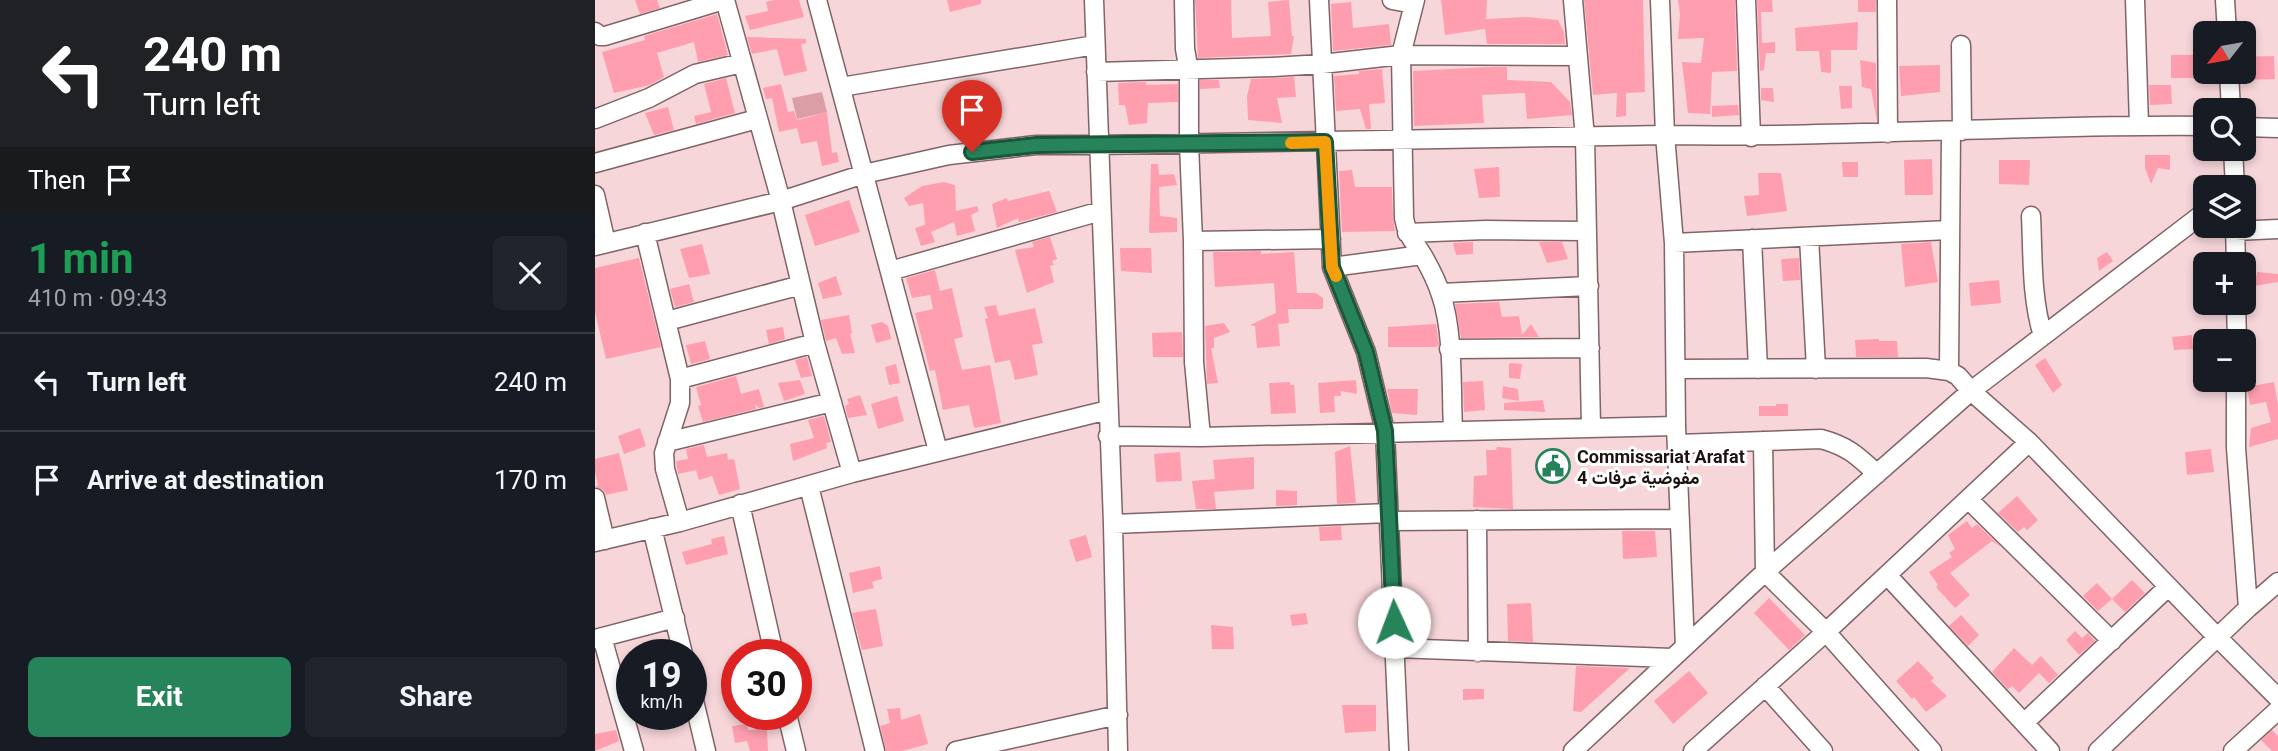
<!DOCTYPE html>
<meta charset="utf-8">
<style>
body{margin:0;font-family:Roboto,Vazirmatn,sans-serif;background:#20242c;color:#f1f3f6;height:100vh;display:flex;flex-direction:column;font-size:26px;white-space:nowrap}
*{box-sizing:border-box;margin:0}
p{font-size:23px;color:#9ea1a6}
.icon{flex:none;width:38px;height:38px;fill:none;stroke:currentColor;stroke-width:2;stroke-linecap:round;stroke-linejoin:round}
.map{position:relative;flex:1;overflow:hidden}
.panel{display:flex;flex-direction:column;background:#171b24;width:595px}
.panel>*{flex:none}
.top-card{background:#202124;color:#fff;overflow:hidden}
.needle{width:46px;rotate:239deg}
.buttons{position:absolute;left:1598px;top:21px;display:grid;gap:14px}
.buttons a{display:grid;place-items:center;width:63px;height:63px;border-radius:10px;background:#171b24;box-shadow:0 4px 10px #0003;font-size:35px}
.speed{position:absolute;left:21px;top:639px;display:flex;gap:14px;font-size:35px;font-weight:700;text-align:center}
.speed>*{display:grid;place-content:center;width:91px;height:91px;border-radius:50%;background:#171b24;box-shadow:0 4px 10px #0003;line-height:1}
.speed small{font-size:18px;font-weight:400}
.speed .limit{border:10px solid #d22;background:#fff;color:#111}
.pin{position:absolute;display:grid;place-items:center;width:60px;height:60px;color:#fff;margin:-72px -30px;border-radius:50% 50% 50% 0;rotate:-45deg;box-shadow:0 0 7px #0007}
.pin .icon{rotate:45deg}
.me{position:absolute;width:77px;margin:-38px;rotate:358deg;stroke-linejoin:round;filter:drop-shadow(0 0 5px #0008)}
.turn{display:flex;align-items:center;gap:24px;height:147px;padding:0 28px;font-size:32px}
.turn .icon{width:91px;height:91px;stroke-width:2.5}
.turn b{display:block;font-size:49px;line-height:60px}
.then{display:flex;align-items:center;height:66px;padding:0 28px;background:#0003;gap:14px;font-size:26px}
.round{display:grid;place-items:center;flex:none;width:74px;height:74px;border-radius:10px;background:#20242c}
.headline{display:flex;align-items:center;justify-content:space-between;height:119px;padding:0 28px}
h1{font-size:42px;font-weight:700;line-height:52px;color:#1e9e55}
.primary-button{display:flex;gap:14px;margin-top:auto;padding:14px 28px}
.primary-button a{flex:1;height:80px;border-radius:10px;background:#27845a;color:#fff;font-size:28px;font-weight:700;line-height:80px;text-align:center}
.primary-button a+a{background:#20242c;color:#f1f3f6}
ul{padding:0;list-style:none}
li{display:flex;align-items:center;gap:21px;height:98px;padding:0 28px;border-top:2px solid #363941}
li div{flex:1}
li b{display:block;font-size:26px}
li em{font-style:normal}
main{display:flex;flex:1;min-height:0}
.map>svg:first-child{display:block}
.green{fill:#db9ea6}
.building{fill:#ff9eae}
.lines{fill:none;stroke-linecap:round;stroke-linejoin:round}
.minor-casing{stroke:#806467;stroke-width:21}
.minor{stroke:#fff;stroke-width:18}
.route-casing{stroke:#19563a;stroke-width:18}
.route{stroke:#27845a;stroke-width:12}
.slow{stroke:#f59e0b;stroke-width:12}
.labels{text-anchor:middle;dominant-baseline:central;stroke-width:6;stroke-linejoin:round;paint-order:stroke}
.poi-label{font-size:18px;font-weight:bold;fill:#1d1214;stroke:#fff;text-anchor:start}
</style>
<main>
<section class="panel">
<div class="top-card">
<div class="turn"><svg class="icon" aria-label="left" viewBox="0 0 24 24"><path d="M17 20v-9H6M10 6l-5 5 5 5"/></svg><div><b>240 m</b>Turn left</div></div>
<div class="then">Then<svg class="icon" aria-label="arrive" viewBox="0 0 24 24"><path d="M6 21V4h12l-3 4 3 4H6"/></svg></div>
</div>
<div class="headline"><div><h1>1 min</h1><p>410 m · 09:43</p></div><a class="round"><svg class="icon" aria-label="close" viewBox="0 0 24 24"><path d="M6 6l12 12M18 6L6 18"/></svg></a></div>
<ul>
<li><svg class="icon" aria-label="left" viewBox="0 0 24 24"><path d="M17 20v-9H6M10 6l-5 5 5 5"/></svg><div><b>Turn left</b></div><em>240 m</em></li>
<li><svg class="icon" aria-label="arrive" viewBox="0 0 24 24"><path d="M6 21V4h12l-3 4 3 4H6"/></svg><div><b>Arrive at destination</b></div><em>170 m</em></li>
</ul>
<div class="primary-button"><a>Exit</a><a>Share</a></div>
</section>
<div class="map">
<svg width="1683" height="751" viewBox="0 0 1683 751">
<rect width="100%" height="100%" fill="#f7d6da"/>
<path class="green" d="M227,92L232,112L202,119L197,98Z"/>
<path class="building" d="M40,0H62L65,8L45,14Z
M179,0H204L209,17L155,30L150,16L173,11L171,2Z
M352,0H386V4L355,12Z
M600,0H636L637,38L676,36L673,2L694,0L697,36H699L696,54L603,58Z
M846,0H892L891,19L932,17L963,20L969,32L970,44H892L890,29L850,35Z
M989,0H1048L1050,92L1031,93V116L1021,117L1022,93L998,95Z
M1083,0H1140L1142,71L1117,72L1115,114L1093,113L1087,62L1106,63L1109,38L1083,39L1085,14Z
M1162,0H1177L1178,12H1166L1167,43L1180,42V53H1171L1169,70L1165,71Z
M1263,0H1281V12H1263Z
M756,2L758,28L794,24L796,45L738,51L736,4Z
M122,14L133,55L103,62L99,42L62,53L69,77L55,85L19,93L7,52L50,40L49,36Z
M1263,22L1262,50H1236V73L1226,72L1224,51H1201L1200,28Z
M152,37L211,39V43L206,44L212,71L189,76L182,49L157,54Z
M1576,55H1607V78H1576Z
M1679,56L1680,79L1649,80L1648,57Z
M1265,60L1281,63L1282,121L1276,89L1267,87Z
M1345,65V92L1306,96L1304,66Z
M893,67H912V80L956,82L975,102L977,115L932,119L930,93L887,95L889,123L819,126L818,71Z
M787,69L790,103L774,104L776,129H771L765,109L741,111L739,76L764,74V71Z
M699,77L701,97L682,98L687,123L653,120L652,96L656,79Z
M131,78L140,113L101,124L99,116L116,112L109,84Z
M605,80H624L625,88L605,89Z
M551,82V85L583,84V102L553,103L552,123L534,125L530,105H524L523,83Z
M186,84L193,112L199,111L202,120L232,112L237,153L242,152L244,162L227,166L222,141L206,144L202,128L184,132L177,98L171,99L168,88Z
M1554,85H1576L1577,104L1555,105Z
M1244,86H1257V108L1246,109Z
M1166,88H1178L1179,102L1166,100Z
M1143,105L1144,115L1117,117V106Z
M73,107L79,130L59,135L50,113Z
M1550,155H1575V170L1563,168L1556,184L1550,168Z
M1337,159L1338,195H1310L1309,160Z
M1404,160H1435L1434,185L1404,184Z
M1247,162H1263V177H1248Z
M556,164H563L564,175L579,174L582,185L564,187L565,216L582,218V232L554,233Z
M904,167L905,197L884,198L879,169Z
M757,170L760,187H797L798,218L800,231L747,232L744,171Z
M1163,173H1186L1192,211L1152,216L1149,196L1164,195Z
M349,182L360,185L361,211L382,206L384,211L376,215L380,231L362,236L359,222L336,232L340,242L326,246L320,228L330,225L328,203L314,206L309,198L327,186Z
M454,191L462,212L424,222L423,218L402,228L397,204L412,198L413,201Z
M254,200L265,232L220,246L210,215Z
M455,237L462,259L457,261L459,265L455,266L459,282L432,293L420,250L439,247L437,242Z
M878,242V254L861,255L858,243Z
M944,242H967L973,259L952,263Z
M1336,242L1343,282L1310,287L1306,244Z
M107,244L115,274L94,278L85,249Z
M525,248H556L557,273L526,271Z
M666,251V254L699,252L702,293H721L728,298V309H693L694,323L683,324L685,346L662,348L660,326L655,325L681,313L679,283L620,287L618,252Z
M1512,252L1518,261L1504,271L1502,258Z
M44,258L66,347L11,359L0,312V268Z
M1204,258L1205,280L1188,281L1186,259Z
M340,270L345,291L357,288L368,337L359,339L367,370L395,365L406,423L379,428L374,405L348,410L340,370L335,371L320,313L338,309L335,295L317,298L311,278Z
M1662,272L1683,274V282L1659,286Z
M241,276L247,295L228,299L223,283Z
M1404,280L1406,303L1376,306L1374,283Z
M94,284L99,302L80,307L75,289Z
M904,302L907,317L924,316L927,335L936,324L944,337L866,338L860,304Z
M401,305L404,316L440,308L448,343L437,345L443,375L420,380L415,360L400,363L390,319L393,318L389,307Z
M254,315L257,333L255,334L260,353L247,354L241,338L231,341L226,320Z
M287,322L293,326L296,339L281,343L276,325Z
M629,323L635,332L619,338V348H616L623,383L612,384L610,326Z
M841,324L844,345L841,347H793V327Z
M188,327L190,339L174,344L171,330Z
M587,332L588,357H558L557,333Z
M1597,335L1598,349L1579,350L1577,337Z
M1284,339V341H1302L1303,357H1261L1260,340Z
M110,341L115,359L96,364L91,345Z
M212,357L217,376L206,378L200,360Z
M1450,358L1467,385L1458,393L1440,365Z
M914,363L927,364L925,379L914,378Z
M301,364L305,383L294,385L290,367Z
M141,376L146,394L164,389L169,407L164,408L160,404L161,409L108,422L103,406L106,405L101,387Z
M205,380L210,394L189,401L183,383Z
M761,380L762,394L746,391V396H739L740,412L725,413L723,383Z
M888,381L890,410L869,412L868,382Z
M695,382V385H699L701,413L676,414L674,383Z
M1679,382L1683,405V439L1654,447L1656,428L1676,422L1671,402L1655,405L1652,387Z
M908,386L923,389L924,401L907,398Z
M792,389H823L822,415L797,413Z
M265,395L272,415L253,418L250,406L254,404L252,399Z
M302,396L309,421L283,429L276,404Z
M948,400L950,412L909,410V403Z
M1181,404H1193V416H1164V406H1181Z
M229,416L236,442L231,443L232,448L198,461L195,444L219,438L213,420Z
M45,428L51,446L29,454L23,436Z
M109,445L112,457L132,453L133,460L139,459L145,489L124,495L117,476L104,480L101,470L83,474L81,461L93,459L91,449Z
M755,446L761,503L742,504L740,452Z
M902,447L916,448L918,509L878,507L879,476L892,475L891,450H901Z
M1616,449L1619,472L1592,475L1590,452Z
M585,452L587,481L561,482L559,454Z
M24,453L33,490L11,495L8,490L0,487L3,485L0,472V459Z
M659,457V489L619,492L621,509H601L597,481L620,479L618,460Z
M681,490L702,491V505L681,506Z
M1422,496L1443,520L1432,530L1429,527L1423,532L1403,513Z
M1372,521L1377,528L1382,524L1406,547L1397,541L1355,573L1375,595L1360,608L1341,587L1343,585L1334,572L1357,557L1354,553L1360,549L1353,535Z
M746,526L747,540L725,541L724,527Z
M1027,531H1060L1062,557L1028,559Z
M491,535L497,557L481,562L474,540Z
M129,536L133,554L91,565L87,552L117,544L116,539Z
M285,566L287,579L277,582L279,588L258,593L254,573Z
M1537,580L1550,593L1530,612L1517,599Z
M1502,583L1517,599L1503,611L1488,596Z
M1174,598L1210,635L1194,650L1159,613Z
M936,603L938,642L913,641L912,604Z
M281,609L288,646L267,650L257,613Z
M711,613L713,624L697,626L695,615Z
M1366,615L1384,635L1373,646L1354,626Z
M616,625L638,627L639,649H617Z
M1480,631L1487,638L1493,633L1500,641L1484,655L1471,640Z
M1419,648L1437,665L1446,656L1463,675L1454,683L1444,673L1424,693L1417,686L1413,689L1397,672Z
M1323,661L1339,678L1336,681L1352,696L1331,712L1319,697L1317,699L1301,681Z
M981,666L1035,668L986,712L978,711Z
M1094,671L1113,693L1078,724L1059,701Z
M868,689H889V699L868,700Z
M747,705H781V731L750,733Z
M305,708L306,720L325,714L333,744L307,751H291L285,726L295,723L292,709Z
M152,724L153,730L172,729L173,751H155L152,741L140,743L137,726Z
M21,730L24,741L0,751V734Z
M1677,730L1683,736V751H1677L1666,740Z"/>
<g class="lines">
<g class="minor-casing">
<path id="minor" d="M130,0L186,201L220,343L257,473
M222,0L343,451
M499,0L518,524L523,751
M589,0L590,49L594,71V144L598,241L599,362L606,437
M724,0L737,267L771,352L790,431L804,751
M797,0L819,4
M820,0L806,55L809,218C812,236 819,241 828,256C835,268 842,282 846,295C859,332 856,390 858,430
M978,0L990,138L996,427
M1065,0L1070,135L1079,243L1081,426L1090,647
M1151,0L1156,137
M1292,0L1293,133
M1540,0L1544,125
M1630,0L1632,33
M0,32L5,36H10L129,0
M1366,45L1367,131
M501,72L678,67L727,64L806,55L983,56
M1634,72L1636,110
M246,87L500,45
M0,119L54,98L100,74L147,63
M1648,127L1683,128
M1638,149L1640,187
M0,163L162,119
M0,195L11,243
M1436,216C1438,256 1436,297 1448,336
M1640,226L1641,264
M1640,231L1683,229
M50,233L85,379V403L69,453L70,469L85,522
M812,233L891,230L992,231
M1214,237L1221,369
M1157,239L1163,369
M598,241L736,239
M1079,243L1354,230
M0,246L186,201L269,174L354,155L441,145H504L1070,135C1250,138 1430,124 1610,126
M737,267L827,255
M295,271L506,211
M846,293L994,286
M1641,303L1642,341
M72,321L206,285
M854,349L995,348
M1081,369L1331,368L1354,371L1363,376L1376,391L1434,442L1623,638L1683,698
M1354,371L1356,131
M85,379L220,343
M1641,380V448L1653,608
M513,436L606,437L1081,426
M1168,441L1170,572L1231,632L1337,751
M72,442L237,402
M1082,444L1226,439C1252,446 1262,455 1282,474
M214,486L280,751
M0,498L10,540
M1373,499L1517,641
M145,504L179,654
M882,520L883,652
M794,521L1085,519
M518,524L794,513
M57,528L88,654
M0,542L85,522L257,473L513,410
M1292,575L1455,751
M7,637L39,751
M0,639L80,618
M800,648L1077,658
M1170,686L1228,751
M96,688L111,751
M192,714L201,751
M1429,723L1573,587
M361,751L523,715
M978,751L1170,572L1376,391L1610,212
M1098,751L1231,632L1434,442
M1503,751L1653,608L1683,582
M1638,751L1683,710"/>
</g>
<use href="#minor" class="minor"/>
</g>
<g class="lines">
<g class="route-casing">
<path id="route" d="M377,152L441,145L730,142L737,267L771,352L790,431L799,622"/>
</g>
<use href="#route" class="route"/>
<path class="slow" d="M696,143L730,142L737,267L741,276"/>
</g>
<defs>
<g id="civic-ring" transform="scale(1.75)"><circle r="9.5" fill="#fff" stroke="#27845a" stroke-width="1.5"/><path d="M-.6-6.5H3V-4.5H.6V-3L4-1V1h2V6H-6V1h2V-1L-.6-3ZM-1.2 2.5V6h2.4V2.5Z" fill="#27845a"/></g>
</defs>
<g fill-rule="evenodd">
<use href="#civic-ring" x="958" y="466"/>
</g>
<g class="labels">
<g class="poi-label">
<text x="982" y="456">Commissariat Arafat<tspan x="982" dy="21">4 مفوضية عرفات</tspan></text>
</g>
</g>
</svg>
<div class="buttons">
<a><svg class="needle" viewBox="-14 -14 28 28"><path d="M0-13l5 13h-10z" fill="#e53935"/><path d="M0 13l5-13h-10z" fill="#9ea1a6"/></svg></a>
<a><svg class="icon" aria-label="search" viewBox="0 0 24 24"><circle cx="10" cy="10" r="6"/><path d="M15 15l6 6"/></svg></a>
<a><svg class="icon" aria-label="layers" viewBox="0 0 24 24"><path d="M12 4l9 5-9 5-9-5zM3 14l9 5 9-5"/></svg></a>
<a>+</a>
<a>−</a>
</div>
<div class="speed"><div>19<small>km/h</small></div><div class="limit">30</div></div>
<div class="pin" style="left:377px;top:152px;background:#d93025"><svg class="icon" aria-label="arrive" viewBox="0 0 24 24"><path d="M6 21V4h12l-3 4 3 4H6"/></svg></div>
<svg class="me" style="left:799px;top:622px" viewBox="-20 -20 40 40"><circle r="19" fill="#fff"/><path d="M0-13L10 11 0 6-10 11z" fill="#27845a"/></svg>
</div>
</main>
